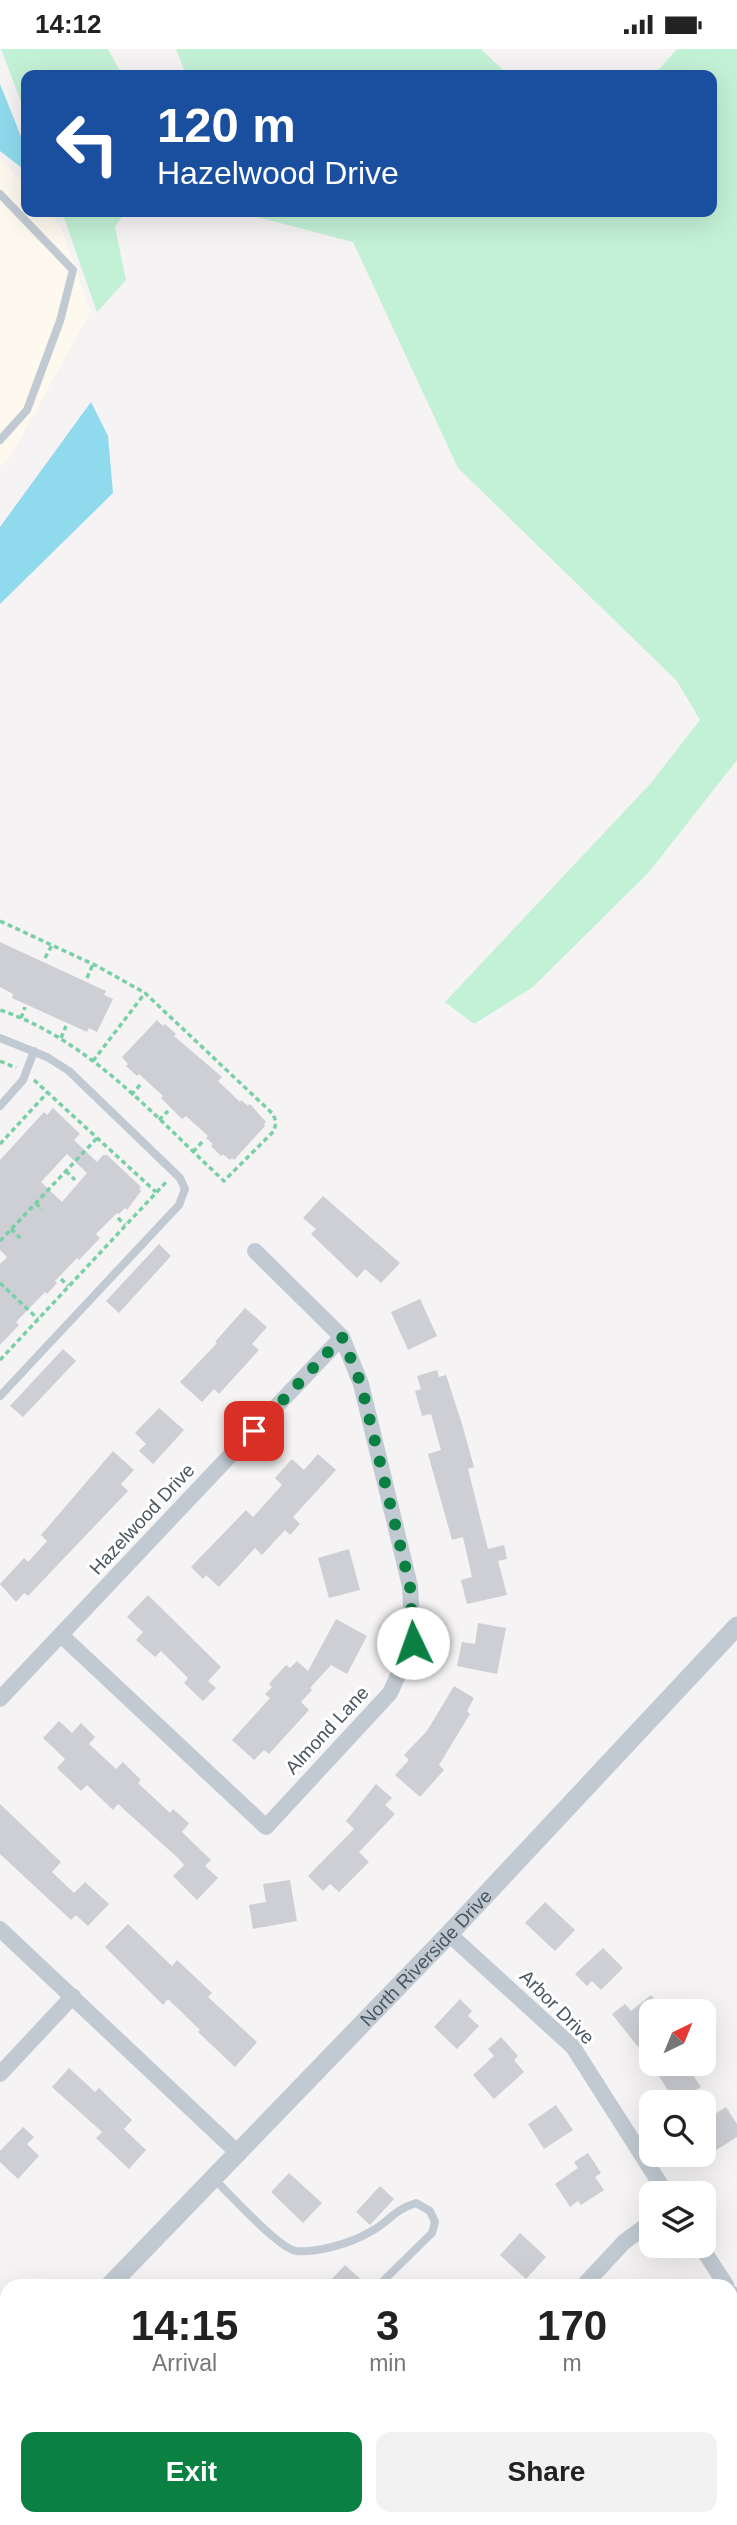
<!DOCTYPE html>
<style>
body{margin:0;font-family:Helvetica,sans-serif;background:#f2f2f2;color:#222;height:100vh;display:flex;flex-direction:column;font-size:26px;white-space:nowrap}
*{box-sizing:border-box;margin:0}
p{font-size:23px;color:#767676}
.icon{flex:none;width:38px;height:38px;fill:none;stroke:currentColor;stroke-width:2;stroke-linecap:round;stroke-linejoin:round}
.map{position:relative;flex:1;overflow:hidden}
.sheet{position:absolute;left:0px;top:2230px;width:738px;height:247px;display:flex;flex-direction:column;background:#fff;border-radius:21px 21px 0 0;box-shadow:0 7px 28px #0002}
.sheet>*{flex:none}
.top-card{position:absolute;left:21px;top:21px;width:696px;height:147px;border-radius:14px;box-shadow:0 7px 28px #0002;background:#1a4fa0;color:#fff;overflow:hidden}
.needle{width:46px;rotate:43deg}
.tools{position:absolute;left:639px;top:1950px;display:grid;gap:14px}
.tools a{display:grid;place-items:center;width:77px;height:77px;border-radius:14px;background:#fff;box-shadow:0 7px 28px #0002;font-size:35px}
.pin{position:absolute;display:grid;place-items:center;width:60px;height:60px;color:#fff;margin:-30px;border-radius:14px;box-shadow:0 4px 10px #0006}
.me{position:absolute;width:77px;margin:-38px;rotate:357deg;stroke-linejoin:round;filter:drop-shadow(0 0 5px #0008)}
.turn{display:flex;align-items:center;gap:24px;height:147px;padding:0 21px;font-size:32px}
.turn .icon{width:91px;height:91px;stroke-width:2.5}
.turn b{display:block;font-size:49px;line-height:60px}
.eta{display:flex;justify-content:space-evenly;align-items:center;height:119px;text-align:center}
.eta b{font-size:42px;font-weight:800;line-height:49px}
.action{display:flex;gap:14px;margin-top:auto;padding:14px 21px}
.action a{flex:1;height:80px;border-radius:14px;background:#0b8043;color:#fff;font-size:28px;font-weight:800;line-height:80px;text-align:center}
.action a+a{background:#f2f2f2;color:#222}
.status{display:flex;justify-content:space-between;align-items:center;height:49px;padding:0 35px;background:#fff;direction:ltr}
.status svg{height:19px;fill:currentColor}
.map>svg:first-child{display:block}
.commercial{fill:#fdf9ef}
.green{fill:#c3f1d5}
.water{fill:#90daee}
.building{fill:#cdcfd5;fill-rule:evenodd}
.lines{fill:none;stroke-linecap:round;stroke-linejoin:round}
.path{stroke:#7ad0a6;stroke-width:3.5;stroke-dasharray:5 3.5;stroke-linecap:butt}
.service{stroke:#c1cad2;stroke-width:8}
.minor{stroke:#c1cad2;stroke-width:16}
.tertiary{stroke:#c1cad2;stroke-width:19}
.route{stroke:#0b8043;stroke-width:12;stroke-dasharray:0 21.6}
.labels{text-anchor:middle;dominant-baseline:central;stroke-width:6;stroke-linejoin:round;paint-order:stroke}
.street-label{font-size:19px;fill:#4a5661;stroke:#fff}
</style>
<div class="status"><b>14:12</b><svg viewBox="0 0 49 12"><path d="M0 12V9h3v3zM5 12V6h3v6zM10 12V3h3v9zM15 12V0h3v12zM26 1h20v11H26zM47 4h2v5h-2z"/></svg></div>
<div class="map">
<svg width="737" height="2476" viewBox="0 0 737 2476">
<rect width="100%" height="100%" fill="#f5f3f3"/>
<path class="commercial" d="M0,109L26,138V163H48L61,178L91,262L11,407L0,418Z"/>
<path class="green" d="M1,0H108L122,26H26V66Z
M176,0H481L508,26H186Z
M677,0H737V711L649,823L533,938L474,975L445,953L651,734L700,671L677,632L458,419L353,193L238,163H712V26H654Z
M62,163H125L115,178L126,231L97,263Z"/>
<path class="water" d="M0,35L26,100V122L0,102Z
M91,353L108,387L113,444L0,555V478Z"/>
<path class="building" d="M0,893L106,942L104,946L113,950L97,983L89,979L87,983L67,974L12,949L13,945L0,938Z
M157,971L163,977L165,975L176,985L174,987L222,1028L218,1032L240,1053L241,1051L248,1057L250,1055L266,1073L264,1075L265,1077L234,1111L232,1109L230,1111L223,1105L221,1107L211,1097L213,1095L206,1089L208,1087L186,1067L182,1070L161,1049L163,1047L139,1025L137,1027L126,1017L128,1015L122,1008Z
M53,1059L80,1085L74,1091L77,1094L97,1113L103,1106H107L141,1138L139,1140L141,1142L127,1161L125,1159L119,1165L117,1164L96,1185L100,1189L79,1211L77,1209L55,1232L57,1234L47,1245L45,1243L16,1273L19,1276L0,1296V1215L7,1208L0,1201V1111L44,1063L47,1066ZM67,1105L87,1124L62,1153L41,1133Z
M323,1147L400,1214L381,1234L365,1220L357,1229L311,1185L316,1180L303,1169Z
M159,1195L171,1207L119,1264L106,1252Z
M420,1250L437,1287L408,1301L391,1263Z
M245,1259L267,1278L252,1295L259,1301L219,1345L214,1340L202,1353L180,1333L217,1294L215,1293Z
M63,1300L76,1312L23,1368L10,1357Z
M437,1321L439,1328L446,1326L462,1375L474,1418L468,1420L488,1500L504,1496L507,1510L498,1512L507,1546L467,1555L461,1531L472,1528L463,1488L452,1491L428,1405L441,1401L431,1365L422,1367L415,1342L421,1340L417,1327Z
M159,1359L184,1381L153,1415L139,1402L146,1395L135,1384Z
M113,1402L134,1421L121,1435L128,1442L28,1547L24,1544L16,1553L0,1535L24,1509L28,1513L47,1492L41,1486Z
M318,1405L336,1421L293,1468L300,1475L290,1486L285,1481L262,1506L255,1499L219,1538L206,1526L203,1530L191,1518L246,1461L253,1468L282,1436L275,1429L292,1410L304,1421Z
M349,1500L360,1541L329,1549L318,1509Z
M148,1546L221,1618L208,1632L216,1639L203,1652L184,1634L188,1629L161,1602L155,1608L136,1591L143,1583L127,1568Z
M336,1570L367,1587L347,1625L331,1616L310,1639L312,1641L301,1653L309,1661L269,1705L264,1701L254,1711L232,1691L270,1649L265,1645L272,1638L269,1635L286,1616L290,1619L297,1612L308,1622Z
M478,1574L506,1579L497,1625L457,1617L462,1593L475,1595Z
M454,1637L474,1649L467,1662L470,1665L439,1716L444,1721L420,1748L395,1726L409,1711L404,1706L427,1682Z
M59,1672L72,1684L81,1674L95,1688L89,1695L116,1720L123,1713L141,1731L138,1734L170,1764L173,1760L189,1774L182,1783L211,1811L205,1817L218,1829L197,1851L173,1827L184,1816L178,1809L118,1755L113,1761L87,1736L81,1742L57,1719L65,1710L43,1689Z
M376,1735L392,1749L385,1756L395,1765L359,1803L369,1813L339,1843L330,1835L323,1842L308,1827L354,1780L346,1772Z
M0,1755L61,1813L52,1823L74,1844L85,1833L109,1855L88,1877L76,1866L71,1871L0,1805Z
M290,1831L297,1872L253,1880L249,1856L266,1853L263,1835Z
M545,1853L575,1881L555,1902L525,1874Z
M128,1875L172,1917L177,1911L212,1944L208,1948L257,1993L235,2018L198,1983L200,1981L168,1950L163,1956L105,1898Z
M603,1899L623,1919L601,1941L592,1932L587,1937L575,1925Z
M651,1946L663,1962H651V1988L638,1998L612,1965L625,1955L631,1962Z
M460,1950L472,1962L468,1967L479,1977L457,2000L434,1978Z
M501,1988L518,2007L514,2011L524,2023L494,2050L473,2026L494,2007L488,2000Z
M662,2014H685L701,2038L675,2053L654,2019Z
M69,2019L95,2043L99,2039L132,2071L124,2080L146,2101L129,2120L96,2089L102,2083L52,2038Z
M556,2056L573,2081L544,2100L528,2075Z
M726,2058L737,2075V2088L713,2103L704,2089V2072Z
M23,2078L34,2088L27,2095L39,2107L18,2130L0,2113V2102Z
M588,2104L601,2124L595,2128L604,2141L581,2156L578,2152L570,2158L555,2135L578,2119L574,2113Z
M289,2124L322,2154L303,2174L271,2143Z
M380,2137L394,2150L370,2176L356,2163Z
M520,2184L546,2208L526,2230L500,2206Z
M345,2216L367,2236H326Z"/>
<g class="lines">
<path class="path" d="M0,872L97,917L145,944L273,1065L276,1073L274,1082L224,1132C156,1069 90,991 0,961
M45,909L52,896
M87,929L93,915
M21,969L25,958
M61,989L66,977
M0,1012L16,1019
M93,1012L145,944
M34,1031L156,1143
M131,1046L141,1035
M159,1071L168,1062
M0,1095L48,1043
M193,1103L203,1092
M66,1122L75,1131
M36,1154L42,1161
M118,1169L125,1176
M11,1180L20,1189
M0,1192L98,1088
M61,1230L68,1237
M0,1234L38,1270
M0,1311L168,1131"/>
<path class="service" d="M0,145L73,221L60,272L27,361L0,391
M0,989L47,1008L69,1022L180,1129L185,1140L179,1156L0,1347
M0,1057L23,1031L34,1002
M214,2130C230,2145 278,2199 296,2202C318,2204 351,2194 370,2183C390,2173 391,2162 416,2154L430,2162L435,2173L432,2184L382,2233"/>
<path class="minor" d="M61,1586L266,1778L390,1644L413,1594L410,1537L361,1335L342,1288L255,1202
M0,1650L342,1288
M0,1880L239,2105
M449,1885L573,1998L666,2144
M0,2025L73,1947
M700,2196L726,2236
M584,2236L624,2193L651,2173
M732,2245L737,2254
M158,2469L166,2476
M427,2469L434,2476
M112,2476L119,2469
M365,2476L371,2469"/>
<g class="tertiary">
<path id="s1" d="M110,2236L449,1885L737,1577"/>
<path d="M0,2350L7,2342"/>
</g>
</g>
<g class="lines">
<path class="route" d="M254,1382L342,1288L361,1335L410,1537L413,1594"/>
</g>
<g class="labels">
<g class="street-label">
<text transform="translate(142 1470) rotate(-47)">Hazelwood Drive</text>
<text transform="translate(327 1681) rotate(-47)">Almond Lane</text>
<text stroke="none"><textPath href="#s1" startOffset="455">North Riverside Drive</textPath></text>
<text transform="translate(557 1958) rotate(45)">Arbor Drive</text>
</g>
</g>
</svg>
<div class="tools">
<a><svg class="needle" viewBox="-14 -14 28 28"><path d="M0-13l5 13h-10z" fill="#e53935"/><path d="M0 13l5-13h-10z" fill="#767676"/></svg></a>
<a><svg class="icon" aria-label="search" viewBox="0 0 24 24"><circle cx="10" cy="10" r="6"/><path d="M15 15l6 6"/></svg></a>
<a><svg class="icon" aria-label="layers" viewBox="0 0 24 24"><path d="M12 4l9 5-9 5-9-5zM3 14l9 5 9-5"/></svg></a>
</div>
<div class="pin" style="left:254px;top:1382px;background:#d93025"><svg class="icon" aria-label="arrive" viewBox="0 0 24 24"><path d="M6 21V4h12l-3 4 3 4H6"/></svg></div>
<svg class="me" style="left:413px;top:1594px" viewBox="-20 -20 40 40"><circle r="19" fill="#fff"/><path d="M0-13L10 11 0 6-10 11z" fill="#0b8043"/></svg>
<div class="top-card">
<div class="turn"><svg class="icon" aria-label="left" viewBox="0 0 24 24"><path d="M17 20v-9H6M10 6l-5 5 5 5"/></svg><div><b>120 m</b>Hazelwood Drive</div></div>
</div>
<section class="sheet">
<div class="eta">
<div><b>14:15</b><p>Arrival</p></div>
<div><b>3</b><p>min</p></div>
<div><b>170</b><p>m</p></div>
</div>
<div class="action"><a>Exit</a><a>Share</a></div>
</section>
</div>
